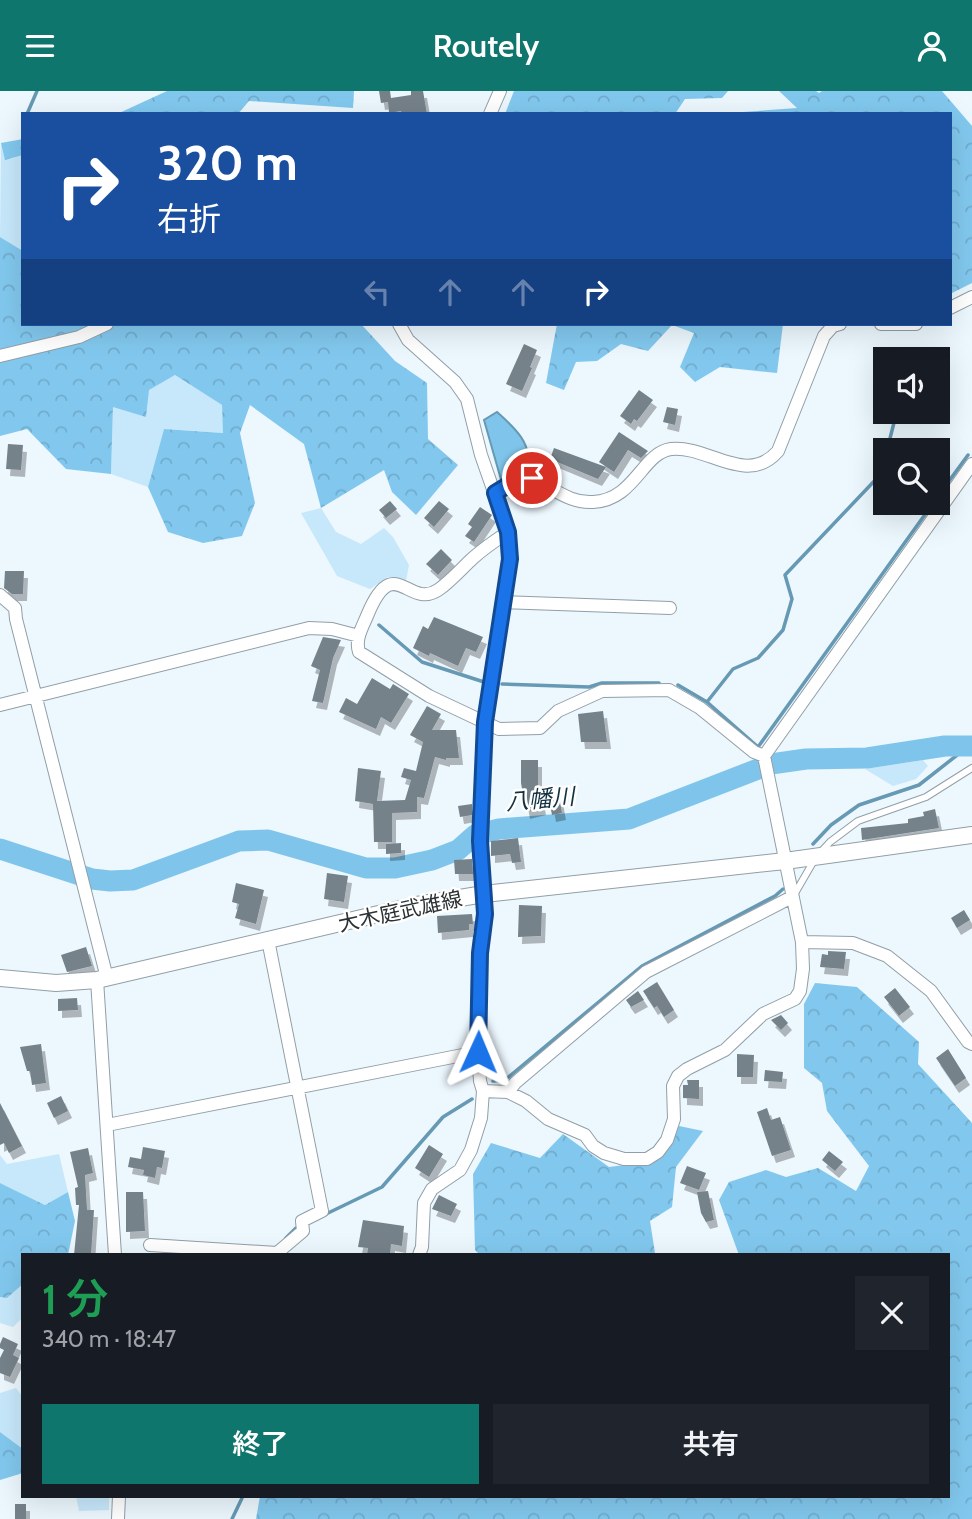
<!DOCTYPE html>
<html lang="ja">
<meta charset="utf-8">
<style>
body{margin:0;font-family:Cabin,"Noto Sans JP",sans-serif;background:#20242c;color:#f1f3f6;height:100vh;display:flex;flex-direction:column;font-size:26px;white-space:nowrap}
*{box-sizing:border-box;margin:0}
p{font-size:23px;color:#9ea1a6}
.icon{flex:none;width:38px;height:38px;fill:none;stroke:currentColor;stroke-width:2;stroke-linecap:round;stroke-linejoin:round}
.map{position:relative;flex:1;overflow:hidden}
.side{position:absolute;left:21px;top:1162px;width:929px;height:245px;display:flex;flex-direction:column;background:#171b24;border-radius:0px;box-shadow:0 7px 28px #0002}
.side>*{flex:none}
.banner{position:absolute;left:21px;top:21px;width:931px;height:214px;border-radius:0px;box-shadow:0 7px 28px #0002;background:#1a4fa0;color:#fff;overflow:hidden}
.buttons{position:absolute;left:873px;top:256px;display:grid;gap:14px}
.buttons a{display:grid;place-items:center;width:77px;height:77px;border-radius:0px;background:#171b24;box-shadow:0 7px 28px #0002;font-size:35px}
.pin{position:absolute;display:grid;place-items:center;width:60px;height:60px;color:#fff;margin:-30px;border:4px solid #fff;border-radius:50%;box-shadow:0 2px 7px #0007}
.me{position:absolute;width:77px;margin:-38px;rotate:1deg;stroke-linejoin:round;filter:drop-shadow(0 0 5px #0008)}
.turn{display:flex;align-items:center;gap:24px;height:147px;padding:0 21px;font-size:32px}
.turn .icon{width:91px;height:91px;stroke-width:2.5}
.turn b{display:block;font-size:49px;line-height:60px}
.lanes{display:flex;align-items:center;height:66px;padding:0 21px;background:#0003;justify-content:center;gap:35px;direction:ltr}
.lanes .off{opacity:.35}
.round{display:grid;place-items:center;flex:none;width:74px;height:74px;border-radius:0px;background:#20242c}
.headline{display:flex;align-items:center;justify-content:space-between;height:119px;padding:0 21px}
h1{font-size:42px;font-weight:600;line-height:52px;color:#1e9e55}
.action{display:flex;gap:14px;margin-top:auto;padding:14px 21px}
.action a{flex:1;height:80px;border-radius:0px;background:#0f766e;color:#fff;font-size:28px;font-weight:600;line-height:80px;text-align:center}
.action a+a{background:#20242c;color:#f1f3f6}
header{display:flex;justify-content:space-between;align-items:center;height:91px;padding:0 21px;background:#0f766e;color:#fff;font-size:32px;font-weight:600}
.map>svg:first-child{display:block}
.green{fill:#c7e8fb}
.forest{fill:url(#forest-crowns)}
.water{fill:#7fc5eb;stroke:#6699b4;stroke-width:2}
.lines{fill:none;stroke-linecap:round;stroke-linejoin:round}
.stream{stroke:#6699b4;stroke-width:3.5}
.river{stroke:#7fc5eb;stroke-width:21}
.building{fill:#76828a;filter:url(#shadow)}
.lane-casing{stroke:#929fa7;stroke-width:8}
.street-casing{stroke:#929fa7;stroke-width:14}
.secondary-casing{stroke:#929fa7;stroke-width:18}
.lane{stroke:#fff;stroke-width:6}
.street{stroke:#fff;stroke-width:12}
.secondary{stroke:#fff;stroke-width:16}
.route-casing{stroke:#114b97;stroke-width:18}
.route{stroke:#1a73e8;stroke-width:12}
.labels{text-anchor:middle;dominant-baseline:central;stroke-width:5;stroke-linejoin:round;paint-order:stroke}
.street-label{font-size:21px;fill:#2c3134;stroke:#fff}
.water-label{font-size:23px;font-style:italic;fill:#123243;stroke:#fff}
</style>
<header><svg class="icon" aria-label="menu" viewBox="0 0 24 24"><path d="M4 6h16M4 12h16M4 18h16"/></svg>Routely<svg class="icon" aria-label="person" viewBox="0 0 24 24"><circle cx="12" cy="8" r="4"/><path d="M4 21q1-7 8-7t8 7"/></svg></header>
<div class="map">
<svg width="972" height="1428" viewBox="0 0 972 1428">
<defs>
<pattern id="forest-crowns" width="20" height="18" patternUnits="userSpaceOnUse" patternTransform="scale(1.75)"><rect width="20" height="18" fill="#82c8ee"/><path d="M2 6a3 3 0 1 1 6 0M12 15a3 3 0 1 1 6 0" fill="none" stroke="#70accd"/></pattern>
<filter id="shadow"><feDropShadow dx="4" dy="7" stdDeviation="0" flood-color="#0004"/></filter>
</defs>
<rect width="100%" height="100%" fill="#ecf7fe"/>
<path class="green" d="M1,52L6,69L23,64V160L0,146Z
M175,284L222,314L224,342L164,338L148,396L111,383L113,315Z
M321,417L336,441L361,453L384,437L393,446L409,474L406,490L388,486L370,498L337,485L301,422Z
M923,669L928,675L916,688L893,695L865,678Z
M59,1063L68,1101L45,1114L0,1092V1064L7,1073Z
M23,1193V1226L13,1236L0,1232V1206L7,1207Z
M16,1297L23,1306V1358L0,1341V1302Z
M76,1405H109V1419L79,1420Z"/>
<path class="forest" d="M167,0H354L353,17L249,10L238,23H117Z
M514,0H728L722,7L685,8L675,23H505Z
M779,0H816L819,2L822,0H942L972,35V192L950,203V23H743V21L797,17Z
M23,48V64L5,69L1,52Z
M0,146L23,160V233H361L395,270L427,292L428,348L458,374L416,424L392,401L384,379L321,417L304,353L250,314L240,342L255,412L242,445L203,452L168,441L148,396L164,338L223,342L222,314L175,284L149,299L146,326L113,316L111,383L66,378L27,338L0,345Z
M557,233H783L777,282L720,276L695,291L680,276L694,242L672,234L648,260L621,253L597,270L576,271L564,299L546,292Z
M815,892L857,896L919,951L918,973L972,1032V1428H256L260,1405H948V1164H739L719,1109L729,1091L766,1079L786,1086L818,1077L856,1100L869,1075L827,1020L822,992L804,977V913Z
M679,1035L703,1040L676,1076L672,1116L650,1130L655,1162L658,1164H480L475,1159L473,1083L491,1052L540,1067L563,1043L609,1076L655,1070Z
M0,1092L45,1114L68,1101L75,1130L68,1164H23V1193L7,1207L0,1206Z
M0,1341L23,1358V1382L0,1389Z"/>
<path class="water" d="M497,321C509,332 536,354 525,374C521,381 509,387 502,392L484,329Z"/>
<g class="lines">
<path class="stream" d="M27,23L37,0
M887,359L897,320
M938,405L968,364
M379,534L422,571L484,591
M502,593L589,596L602,592H659
M678,594L707,611L758,656L934,411
M707,611L733,578L758,567L783,539L792,508L785,484L880,384L886,363
M813,753L831,734L859,714L919,694L970,654
M493,990L505,989L642,875L775,805L783,798
M326,1123L382,1096L443,1026L472,1008
M286,1147L296,1137
M232,1428L243,1405"/>
<path class="river" d="M0,758L92,788L110,790L133,789L239,750L268,749L366,777H395L432,769L458,759L475,744L499,738L629,728L771,673L806,668L867,667L945,655H972"/>
</g>
<path class="building" d="M379,0H390L391,7L411,4V0H423L427,23H402L401,20L389,22L388,11L381,12Z
M524,253L537,259L530,276L532,277L522,300L506,293Z
M639,299L653,309L637,330L634,328L631,333L620,325Z
M667,316L678,318L675,334L663,331Z
M619,341L648,360L641,367L628,359L614,381L599,371Z
M8,353L23,354L21,379L6,378Z
M554,357L606,376L598,388L550,368Z
M390,410L397,418L386,427L379,419Z
M439,410L449,418L434,436L424,427Z
M480,416L492,424L474,451L465,445L472,436L468,433Z
M441,458L452,469L438,484L426,473Z
M5,480H24L23,503H12L4,497Z
M434,526L483,546L476,561L466,557L458,575L430,562L429,565L413,557L423,535L428,538Z
M323,546L341,549L333,567L323,612L312,610L320,579L311,575Z
M372,587L390,598L393,593L409,603L391,632L381,626L376,638L339,621L346,607L357,613Z
M427,615L441,623L432,639H456L459,667H446V669L435,666L424,707L417,706V721L392,722V751H374L373,713L355,710L358,677L381,680L377,710L405,709L411,689L401,686L404,677L416,680L423,651L410,644Z
M603,620L607,651H581L578,623Z
M521,669H538V697L542,717L526,721L521,692Z
M559,706L562,722L552,724L549,708Z
M472,713V724L460,726L458,715Z
M935,718L939,737L862,749L861,737L908,732V728L924,725L923,721Z
M518,747L521,771L512,772L510,763L491,765V750Z
M401,752V762L386,763V753Z
M472,768L473,783H455L454,769Z
M327,782L348,785L344,811L324,808Z
M236,792L264,799L256,833L235,827L239,813L232,811Z
M519,814L542,815L541,845L518,846Z
M964,819L970,829L957,837L951,827Z
M472,823L473,833H469V839L438,842L437,825Z
M86,856L92,875L67,881L61,864Z
M828,860L846,861L844,878L820,876L822,863L828,864Z
M657,891L674,919L664,926L657,915L654,917L643,900Z
M895,897L910,916L899,925L884,906Z
M638,900L644,909L631,916L626,909Z
M77,907L78,919L58,920V908Z
M781,924L788,932L781,939L771,929Z
M41,953L46,992L32,994L30,980H27L20,956Z
M948,958L966,987L955,995L936,967Z
M737,963L754,964L753,986H737Z
M765,979L783,981L782,991L764,990Z
M687,989H699V1008L683,1007V994H688Z
M61,1005L68,1020L54,1027L47,1012Z
M0,1012L22,1055L9,1062L4,1052L0,1054Z
M767,1017L771,1029L780,1026L791,1059L772,1065L757,1021Z
M429,1054L443,1063L429,1086L415,1077Z
M143,1056L165,1060L162,1077L157,1076L155,1087L143,1084L144,1079L128,1076L130,1066L141,1068Z
M88,1057L93,1082L85,1084L87,1119H94L91,1164H74L79,1114H76L75,1097L78,1096L70,1061Z
M829,1060L843,1071L835,1080L822,1069Z
M687,1075L706,1082L699,1099L680,1092Z
M708,1100L714,1129L706,1131L701,1122L697,1101Z
M126,1101H143L145,1140L126,1141Z
M439,1104L457,1113L451,1125L432,1118Z
M363,1129L404,1135L402,1155L391,1153L390,1164H367L368,1157L358,1156Z
M3,1246L18,1253L13,1264L19,1267L10,1286L0,1282V1267L4,1259L0,1257V1253Z
M15,1413H26V1428H15Z"/>
<g class="lines">
<g class="lane-casing">
<path id="lane" d="M794,804L816,766L830,751L858,730L926,706L972,677"/>
</g>
<g class="street-casing">
<path id="street" d="M490,23L500,0
M950,217L972,206
M399,233L408,249L455,291L467,308L481,364L508,441L510,468L485,631L480,750L485,823L480,862L478,961L480,990L483,1000L481,1027L471,1059L460,1079L432,1098L424,1112L422,1156L419,1164
M881,233H916
M0,265L79,246L107,233
M495,402L523,385C548,391 566,413 593,411C635,409 642,362 671,358C708,354 747,396 778,360L824,245L833,235L840,233
M508,441C496,449 484,457 473,467C462,477 450,491 438,499C408,519 394,459 367,525C362,537 355,548 359,561L429,605L499,638L540,637L558,620L602,600L669,599L700,617L754,661L764,665
M0,504L15,517L16,528L107,887
M503,511L670,517
M0,614L309,537L332,538L359,545
M802,851L853,852L887,865L931,900L968,951L972,953
M97,889L115,1164
M483,1000L508,1001L526,1010L548,1028L585,1044L593,1055L604,1062L624,1068H647L658,1061L667,1049L674,1028L673,995L678,985L687,978L725,959L763,923L795,908L800,900L803,878L802,851L764,665L972,373
M508,1001L515,992L646,881L792,806
M107,1034L478,961
M150,1154L277,1162L303,1140L302,1130L322,1120L268,849
M118,1428L119,1405"/>
</g>
<g class="secondary-casing">
<path id="secondary" d="M0,887L56,892L97,889L417,814L484,803L785,770L972,744"/>
</g>
<use href="#lane" class="lane"/>
<use href="#street" class="street"/>
<use href="#secondary" class="secondary"/>
</g>
<g class="lines">
<g class="route-casing">
<path id="route" d="M478,961L480,862L485,823L480,750L485,631L510,468L508,441L495,402L523,385L532,387"/>
</g>
<use href="#route" class="route"/>
</g>
<g class="labels">
<g class="street-label">
<text transform="translate(400 820) rotate(-12)">大木庭武雄線</text>
</g>
<g class="water-label">
<text transform="translate(540 708) rotate(-5)">八幡川</text>
</g>
</g>
</svg>
<div class="buttons">
<a><svg class="icon" aria-label="sound" viewBox="0 0 24 24"><path d="M4 9h4l5-4v14l-5-4H4zM17 9q2 3 0 6"/></svg></a>
<a><svg class="icon" aria-label="search" viewBox="0 0 24 24"><circle cx="10" cy="10" r="6"/><path d="M15 15l6 6"/></svg></a>
</div>
<div class="pin" style="left:532px;top:387px;background:#d93025"><svg class="icon" aria-label="arrive" viewBox="0 0 24 24"><path d="M6 21V4h12l-3 4 3 4H6"/></svg></div>
<svg class="me" style="left:478px;top:961px" viewBox="-20 -20 40 40"><path d="M0-17L14 15 0 8-14 15z" fill="#1a73e8" stroke="#fff" stroke-width="4"/></svg>
<div class="banner">
<div class="turn"><svg class="icon" aria-label="right" viewBox="0 0 24 24"><path d="M7 20v-9h11M14 6l5 5-5 5"/></svg><div><b>320 m</b>右折</div></div>
<div class="lanes"><svg class="icon off" aria-label="left" viewBox="0 0 24 24"><path d="M17 20v-9H6M10 6l-5 5 5 5"/></svg><svg class="icon off" aria-label="ahead" viewBox="0 0 24 24"><path d="M12 20V5M6 11l6-6 6 6"/></svg><svg class="icon off" aria-label="ahead" viewBox="0 0 24 24"><path d="M12 20V5M6 11l6-6 6 6"/></svg><svg class="icon" aria-label="right" viewBox="0 0 24 24"><path d="M7 20v-9h11M14 6l5 5-5 5"/></svg></div>
</div>
<section class="side">
<div class="headline"><div><h1>1 分</h1><p>340 m · 18:47</p></div><a class="round"><svg class="icon" aria-label="close" viewBox="0 0 24 24"><path d="M6 6l12 12M18 6L6 18"/></svg></a></div>
<div class="action"><a>終了</a><a>共有</a></div>
</section>
</div>
